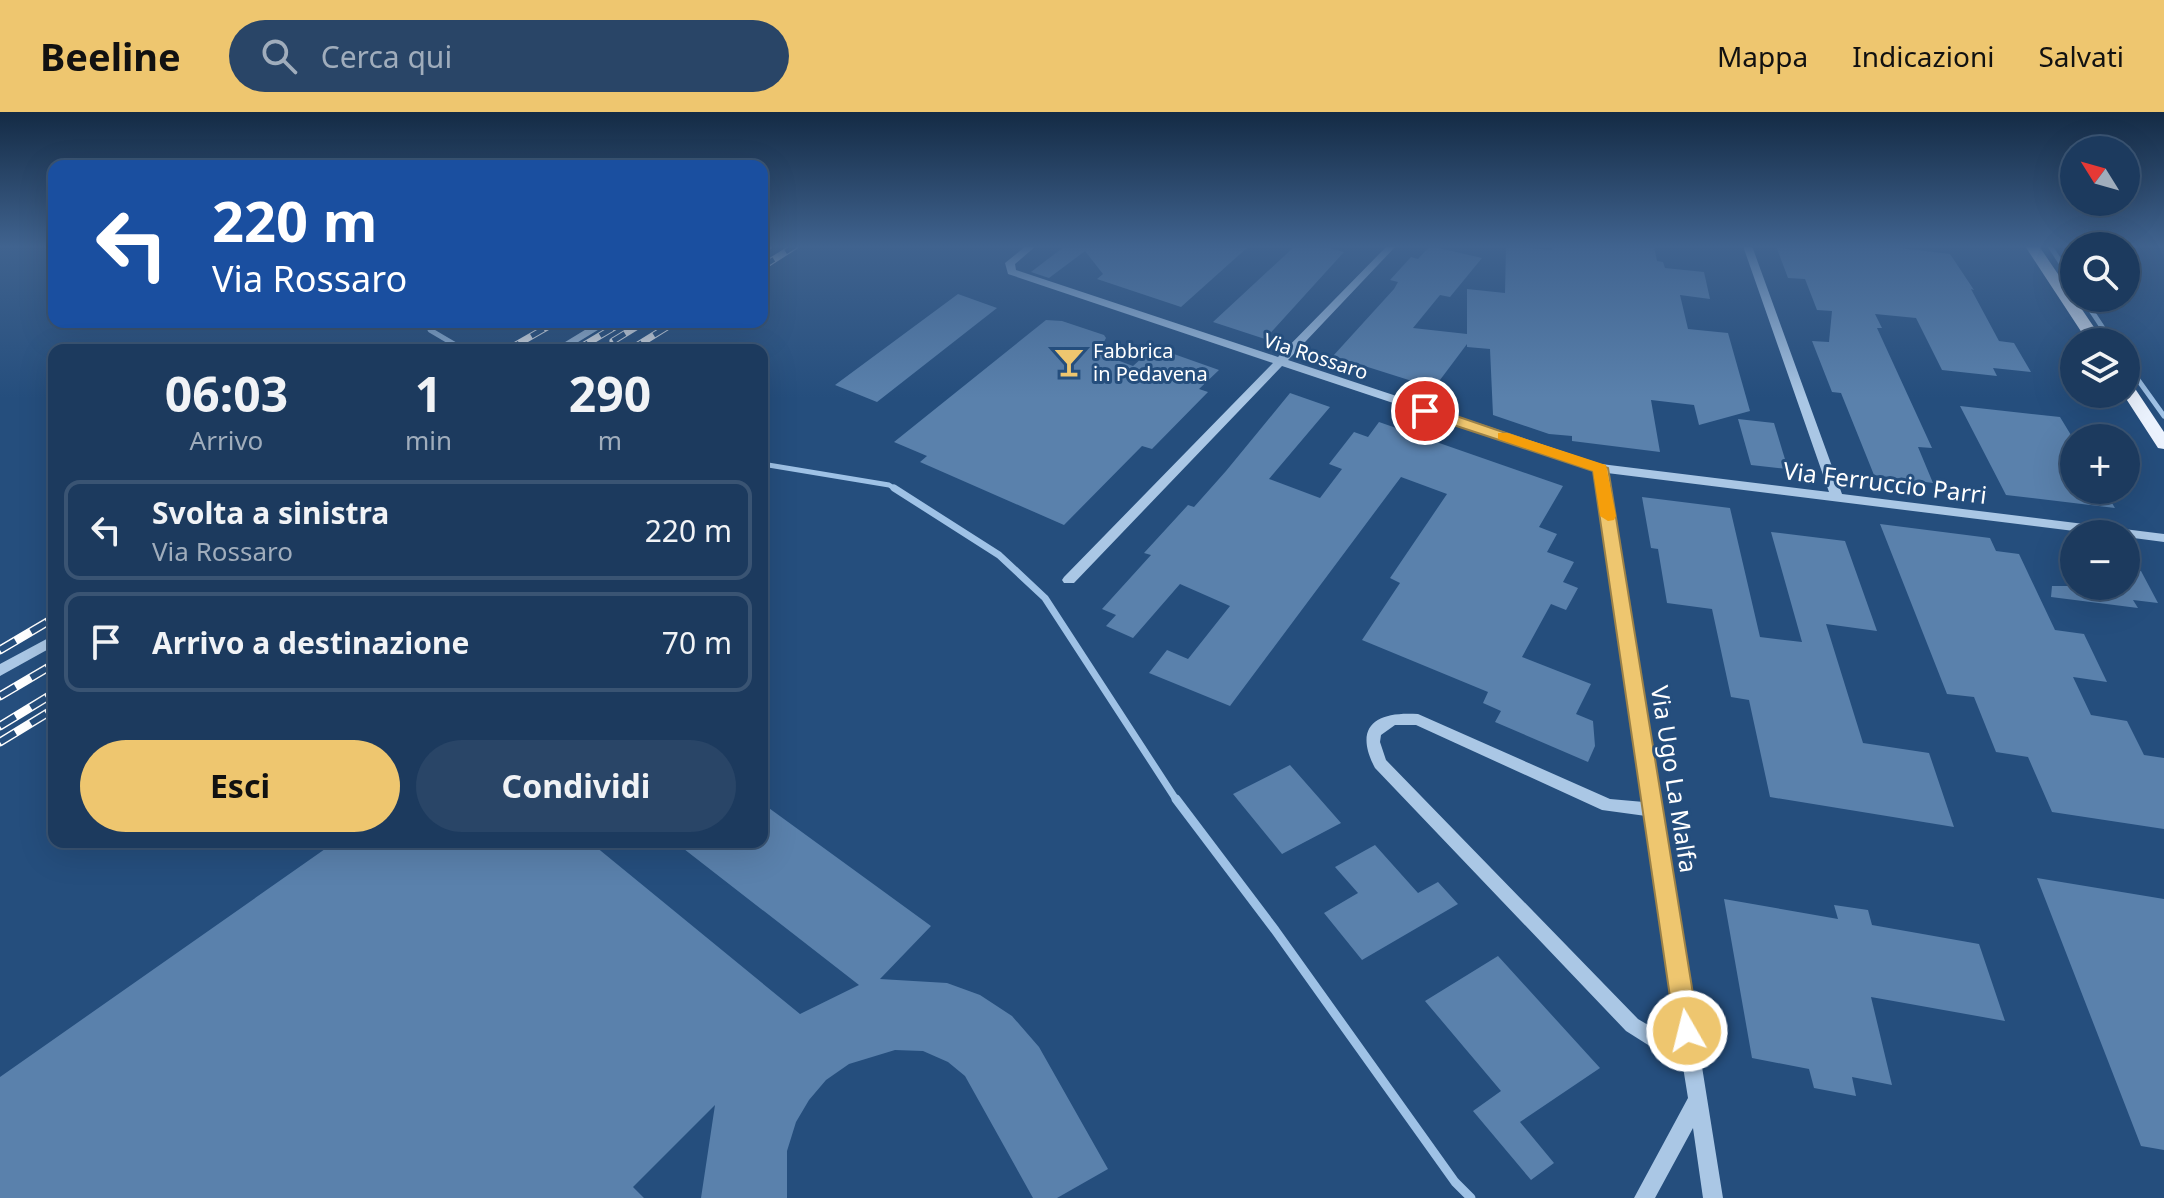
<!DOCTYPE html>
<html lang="it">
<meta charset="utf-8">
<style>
body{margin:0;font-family:"Noto Sans",sans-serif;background:#294567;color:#f1f3f6;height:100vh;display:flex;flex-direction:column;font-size:30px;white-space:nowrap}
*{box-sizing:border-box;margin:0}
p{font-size:26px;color:#a0adbc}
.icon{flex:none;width:44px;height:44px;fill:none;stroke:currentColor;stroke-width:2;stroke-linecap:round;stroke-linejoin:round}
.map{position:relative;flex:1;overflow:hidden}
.side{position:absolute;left:48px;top:232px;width:720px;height:504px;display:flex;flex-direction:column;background:#1c3a5e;border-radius:16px;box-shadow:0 8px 32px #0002,0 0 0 2px #3a5473}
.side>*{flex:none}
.guide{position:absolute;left:48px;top:48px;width:720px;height:168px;border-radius:16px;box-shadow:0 8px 32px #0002,0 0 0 2px #3a5473;background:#1a4fa0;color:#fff;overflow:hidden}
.needle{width:52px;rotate:307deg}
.buttons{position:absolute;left:2060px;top:24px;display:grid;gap:16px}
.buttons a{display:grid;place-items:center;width:80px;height:80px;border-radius:50%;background:#1c3a5e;box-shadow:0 8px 32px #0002,0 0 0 2px #3a5473;font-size:40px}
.pin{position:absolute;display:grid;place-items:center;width:68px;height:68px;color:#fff;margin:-34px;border:4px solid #fff;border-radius:50%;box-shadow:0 2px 8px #0007}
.me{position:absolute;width:88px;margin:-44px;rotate:352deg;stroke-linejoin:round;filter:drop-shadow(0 0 6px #0008)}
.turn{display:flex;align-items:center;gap:28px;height:168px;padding:0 32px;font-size:36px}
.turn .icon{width:104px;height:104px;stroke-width:2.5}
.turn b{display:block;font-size:56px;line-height:68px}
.eta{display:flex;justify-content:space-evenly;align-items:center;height:136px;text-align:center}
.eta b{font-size:48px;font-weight:700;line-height:56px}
.cta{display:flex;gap:16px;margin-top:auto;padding:16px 32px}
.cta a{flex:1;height:92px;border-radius:48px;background:#eec66f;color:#111;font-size:32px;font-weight:700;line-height:92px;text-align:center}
.cta a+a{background:#294567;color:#f1f3f6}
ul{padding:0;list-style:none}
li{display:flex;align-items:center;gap:24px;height:100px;margin:0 16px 12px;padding:0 16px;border:4px solid #3a5473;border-radius:16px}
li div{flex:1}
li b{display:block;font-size:30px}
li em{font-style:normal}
header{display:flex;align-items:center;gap:48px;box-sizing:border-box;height:112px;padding:0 40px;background:#eec66f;color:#111}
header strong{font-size:38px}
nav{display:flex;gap:44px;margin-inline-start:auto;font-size:28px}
.search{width:560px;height:72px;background:#294567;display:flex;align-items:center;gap:20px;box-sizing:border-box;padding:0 28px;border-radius:44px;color:#a0adbc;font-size:30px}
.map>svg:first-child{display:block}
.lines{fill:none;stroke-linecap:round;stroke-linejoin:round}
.stream-far2{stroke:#9fc2e6;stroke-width:5}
.stream-far1{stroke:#9fc2e6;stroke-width:7}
.stream{stroke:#9fc2e6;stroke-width:9}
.building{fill:#5a81ac}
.minor{fill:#aac7e5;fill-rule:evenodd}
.major{fill:#ebf2fd;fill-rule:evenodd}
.rail-far1-casing{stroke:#fff;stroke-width:7}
.rail-casing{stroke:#fff;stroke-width:9}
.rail-far1{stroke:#254e7d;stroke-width:5;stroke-dasharray:14;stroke-linecap:butt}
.rail{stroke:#254e7d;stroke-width:6;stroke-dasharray:18;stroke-linecap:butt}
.route{fill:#eec66f;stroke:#9b8148;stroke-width:2}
.slow{fill:#f59e0b}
.labels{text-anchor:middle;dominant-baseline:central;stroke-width:6;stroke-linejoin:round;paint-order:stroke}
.far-poi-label{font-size:20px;fill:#fff;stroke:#254e7d;text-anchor:start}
.far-street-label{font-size:20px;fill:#fff;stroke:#254e7d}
.street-label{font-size:24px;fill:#fff;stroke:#254e7d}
</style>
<header>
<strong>Beeline</strong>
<div class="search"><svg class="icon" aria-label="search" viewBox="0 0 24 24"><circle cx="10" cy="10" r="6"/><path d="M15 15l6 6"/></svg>Cerca qui</div>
<nav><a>Mappa</a><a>Indicazioni</a><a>Salvati</a></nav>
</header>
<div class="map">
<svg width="2164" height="1086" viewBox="0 0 2164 1086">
<rect width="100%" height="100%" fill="#254e7d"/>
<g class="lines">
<path class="stream-far2" d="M2050,134L2074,171
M2083,186L2112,230
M429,210L430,218L464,238
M2126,251L2164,304
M762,352L889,373L897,378"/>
<path class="stream-far1" d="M894,376L999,443L1045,486L1177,689"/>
<path class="stream" d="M1176,687L1275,818L1455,1070L1471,1086"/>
</g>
<path class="building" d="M1065,134H1249L1181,195L1097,167L1103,162L1085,139L1049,166L1031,160Z
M1295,134H1321L1344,140L1265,227L1213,210Z
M1430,134L1482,146L1450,185L1440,183L1413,216L1467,222V177L1505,181L1506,134L1552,138L1553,134H1654L1657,149L1663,150L1665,156L1704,160L1710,187L1680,183L1688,217L1728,221L1750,299L1699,313L1694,293L1651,288L1660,340L1572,329V324L1549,322L1493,303L1490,237L1467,235V232L1434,276L1333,244L1394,177L1398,170L1390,168L1411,145L1418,147Z
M1776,134H1884L1950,142L1974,178L1971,177L1999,229L2014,231L2031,260L1993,256L1997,264L1942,258L1916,206L1875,202L1882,216H1877L1932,336L1918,335L1933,371L1874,363L1841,281L1832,280L1812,229L1829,230L1832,199L1817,198L1805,167L1788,166Z
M958,182L997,196L877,290L835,273Z
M1046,208L1062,209L1104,223L1106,226L1098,241L1133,254L1154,235L1219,258L1199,277L1208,280L1152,337L1142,334L1064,413L920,350L927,344L894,330Z
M1290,281L1330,295L1269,367L1320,386L1342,357L1329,352L1354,320L1368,325L1379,310L1563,374L1539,415L1557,422L1547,440L1574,450L1563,470L1578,476L1566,498L1551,492L1522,545L1591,572L1576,602L1593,609L1595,634L1588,650L1495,610L1501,599L1483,591L1488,580L1362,528L1400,471L1390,466L1447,382L1401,365L1230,594L1149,561L1167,538L1188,547L1230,494L1180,472L1133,526L1106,514L1116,503L1102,497L1151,443L1144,441L1188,393L1194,395L1226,359Z
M1960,294L2060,305L2074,328V378H2104L2115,396L2006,383Z
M1738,307L1774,311L1788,357L1751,353Z
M1642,385L1730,396L1760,525L1802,530L1771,420L1845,429L1877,519L1826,512L1863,631L1929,641L1954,715L1770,685L1749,588L1731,585L1712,497L1667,491L1658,437L1651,436Z
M1880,412L1990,426L1996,439L2019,442L2055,518L2084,522L2107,570L2073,565L2091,603L2127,609L2144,643L2164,646V717L2052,700L2028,645L1996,640L1974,585L1947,582Z
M2126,457L2141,459L2158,491L2133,488L2138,496L2051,485L2052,474H2126Z
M1290,653L1341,711L1282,742L1233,682Z
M762,691L931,814L880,867L947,871L980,883L1012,904L1039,935L1108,1057L1057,1086H1033L965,964L948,950L923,939L895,938L849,952L826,968L809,988L796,1010L787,1039V1086H701L715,993L633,1075L644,1086H0V965L335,730H590L800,902L859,873L675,730H762Z
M1375,733L1418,781L1438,770L1458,792L1362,848L1324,801L1358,781L1335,755Z
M2037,766L2164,787V1038L2141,1034Z
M1724,787L1838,807L1834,793L1868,798L1872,813L1979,832L2005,909L1871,885L1892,973L1852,965L1856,984L1814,976L1809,957L1752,946Z
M1498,844L1600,956L1520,1010L1554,1051L1531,1068L1473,999L1501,979L1425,889Z"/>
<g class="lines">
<path class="minor" d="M1026,134H1036L1015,152L1016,158L1278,245L1387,134H1396L1288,248L1601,352L1829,380L1743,134H1752L1842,382L2164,422V430L2126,425V422H2098L1607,361L1723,1086H1703L1693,1016L1655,1086H1634L1688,986L1683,955L1626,919L1375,656C1353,614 1376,599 1418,602L1610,687L1644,690L1594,358L1282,254L1074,471H1064L1062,468L1064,465L1273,251L1008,162L1005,151ZM1395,613H1416L1602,698L1646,704L1680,932L1638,907L1386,648L1380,630L1381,623Z
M598,210H611L565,238H552Z
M54,523V534L0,564V552Z"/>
<path class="major" d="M2025,134H2039L2104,230H2088Z
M2126,270L2132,272L2164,320V337L2158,336L2123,282H2126Z"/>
<g class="rail-far1-casing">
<path id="rail-far1" d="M762,138L769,134
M762,155L795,134
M613,229L644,210
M507,238L556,210
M576,238L623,210
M630,238L675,210"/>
</g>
<g class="rail-casing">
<path id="rail" d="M0,538L54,506
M0,584L54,552
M0,614L54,581
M0,630L54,597"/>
</g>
<use href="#rail-far1" class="rail-far1"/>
<use href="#rail" class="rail"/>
</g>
<linearGradient id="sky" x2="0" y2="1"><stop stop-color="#142b45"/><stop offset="0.47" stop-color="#40638f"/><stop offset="1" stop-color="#40638f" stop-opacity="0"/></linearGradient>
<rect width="2164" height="286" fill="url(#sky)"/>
<path class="route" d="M1420,295H1430L1608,356L1699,919L1695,927L1687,930L1678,927L1675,919L1593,359L1420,302Z"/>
<path class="slow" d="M1498,321H1508L1606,353L1616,404L1614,408L1608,409L1600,404L1593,359L1498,327Z"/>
<defs>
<g id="bar-bare" transform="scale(2.4)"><path d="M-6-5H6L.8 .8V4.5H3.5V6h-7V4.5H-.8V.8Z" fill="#eec66f" stroke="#254e7d" stroke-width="2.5" paint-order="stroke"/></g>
</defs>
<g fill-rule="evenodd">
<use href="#bar-bare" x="1069" y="250"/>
</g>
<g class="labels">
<g class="far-poi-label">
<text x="1093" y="238">Fabbrica<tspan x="1093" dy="23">in Pedavena</tspan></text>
</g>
<g class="far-street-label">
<text transform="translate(1316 244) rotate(18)">Via Rossaro</text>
</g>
<g class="street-label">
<text transform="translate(1885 370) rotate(7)">Via Ferruccio Parri</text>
<text transform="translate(1675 667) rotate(81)">Via Ugo La Malfa</text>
</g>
</g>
</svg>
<div class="buttons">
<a><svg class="needle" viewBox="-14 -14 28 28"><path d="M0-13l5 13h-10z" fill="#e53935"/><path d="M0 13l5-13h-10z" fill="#a0adbc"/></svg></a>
<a><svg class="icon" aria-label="search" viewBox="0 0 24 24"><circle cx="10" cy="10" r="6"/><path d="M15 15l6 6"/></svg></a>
<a><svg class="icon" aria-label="layers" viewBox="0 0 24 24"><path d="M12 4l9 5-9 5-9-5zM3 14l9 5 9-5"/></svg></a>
<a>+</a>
<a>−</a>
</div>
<div class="pin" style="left:1425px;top:299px;background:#d93025"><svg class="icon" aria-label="arrive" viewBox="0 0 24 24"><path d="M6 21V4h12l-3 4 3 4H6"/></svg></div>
<svg class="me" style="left:1687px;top:919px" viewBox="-20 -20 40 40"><circle r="17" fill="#eec66f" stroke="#fff" stroke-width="3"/><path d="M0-11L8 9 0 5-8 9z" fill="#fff"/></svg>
<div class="guide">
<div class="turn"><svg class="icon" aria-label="left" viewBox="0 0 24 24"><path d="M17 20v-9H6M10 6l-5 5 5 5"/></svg><div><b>220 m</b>Via Rossaro</div></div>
</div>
<section class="side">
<div class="eta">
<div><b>06:03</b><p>Arrivo</p></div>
<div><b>1</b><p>min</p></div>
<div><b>290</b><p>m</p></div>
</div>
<ul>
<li><svg class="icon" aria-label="left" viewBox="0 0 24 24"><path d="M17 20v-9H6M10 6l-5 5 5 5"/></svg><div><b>Svolta a sinistra</b><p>Via Rossaro</p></div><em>220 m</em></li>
<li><svg class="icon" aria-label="arrive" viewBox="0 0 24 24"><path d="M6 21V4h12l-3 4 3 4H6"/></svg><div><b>Arrivo a destinazione</b></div><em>70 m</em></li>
</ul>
<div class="cta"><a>Esci</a><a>Condividi</a></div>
</section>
</div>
